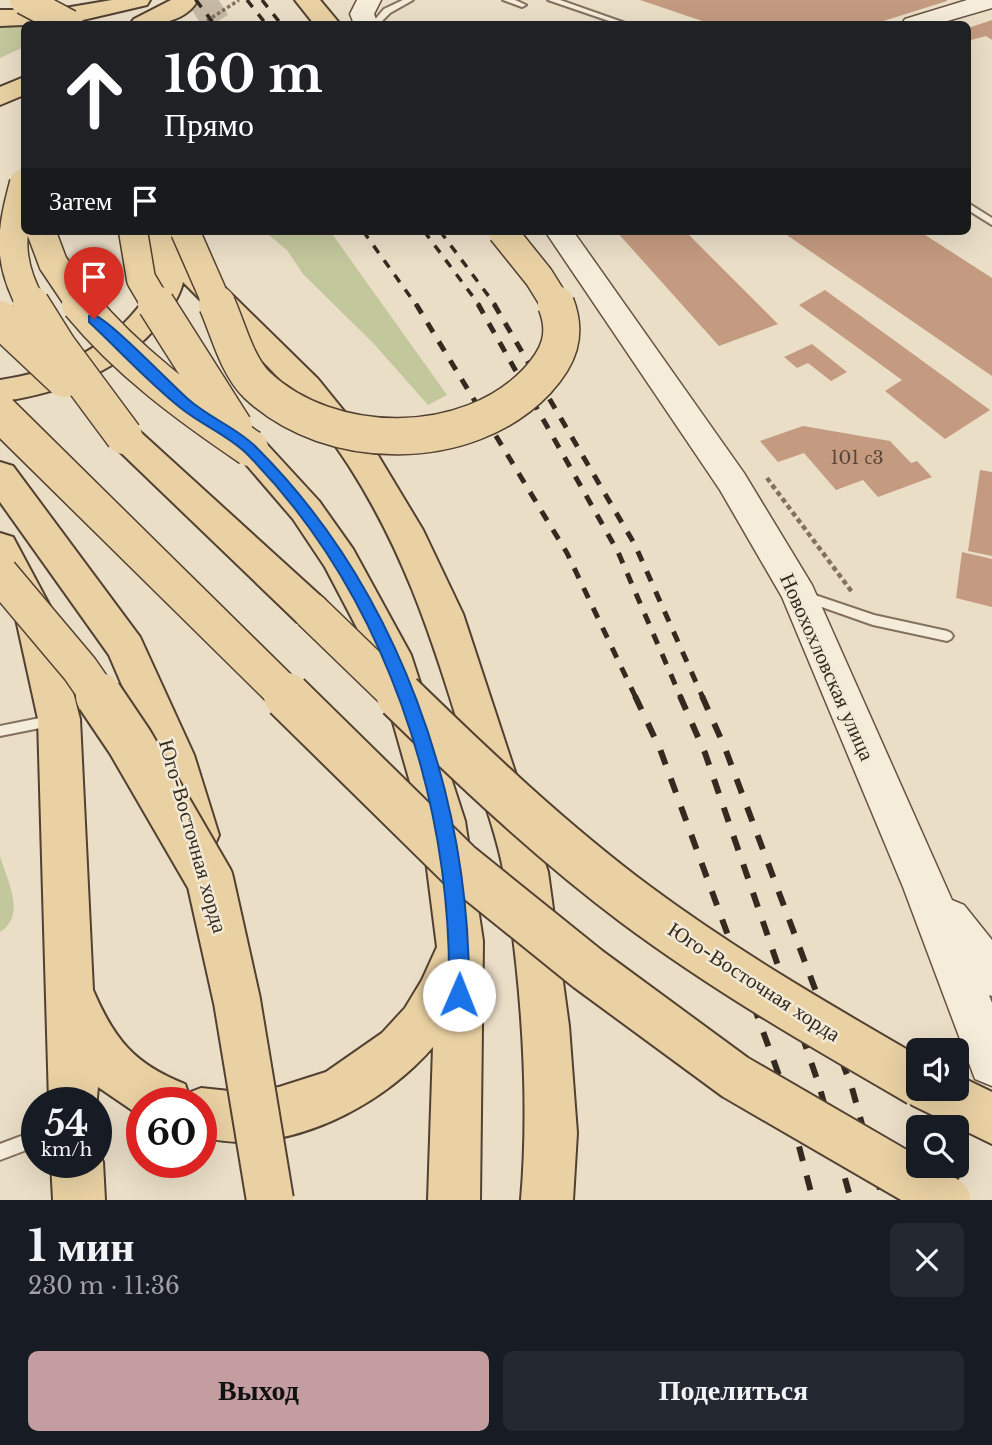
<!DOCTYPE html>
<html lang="ru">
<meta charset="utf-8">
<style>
body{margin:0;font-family:"Libre Baskerville",serif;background:#242831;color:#f1f3f6;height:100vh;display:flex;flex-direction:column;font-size:26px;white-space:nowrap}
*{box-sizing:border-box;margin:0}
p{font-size:23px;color:#9ea1a6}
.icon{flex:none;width:38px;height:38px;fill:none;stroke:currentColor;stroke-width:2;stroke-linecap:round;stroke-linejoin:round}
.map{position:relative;height:1200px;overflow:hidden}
.sheet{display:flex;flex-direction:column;background:#171b24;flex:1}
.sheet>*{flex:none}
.top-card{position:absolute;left:21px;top:21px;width:950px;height:214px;border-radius:10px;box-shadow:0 7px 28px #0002;background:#202124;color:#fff;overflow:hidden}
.buttons{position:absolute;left:906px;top:1038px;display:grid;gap:14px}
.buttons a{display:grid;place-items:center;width:63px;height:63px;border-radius:10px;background:#171b24;box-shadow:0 7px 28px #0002;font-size:35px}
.speed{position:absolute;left:21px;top:1087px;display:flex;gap:14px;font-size:35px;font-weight:700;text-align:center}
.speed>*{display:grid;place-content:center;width:91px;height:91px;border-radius:50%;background:#171b24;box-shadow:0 7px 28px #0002;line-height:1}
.speed small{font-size:18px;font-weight:400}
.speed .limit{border:10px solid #d22;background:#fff;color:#111}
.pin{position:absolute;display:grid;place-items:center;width:60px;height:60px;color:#fff;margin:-72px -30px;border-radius:50% 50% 50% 0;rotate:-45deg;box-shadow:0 0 7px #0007}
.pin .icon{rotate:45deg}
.me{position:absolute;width:77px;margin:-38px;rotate:1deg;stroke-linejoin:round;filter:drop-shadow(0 0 5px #0008)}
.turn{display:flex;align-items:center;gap:24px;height:147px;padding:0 28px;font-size:32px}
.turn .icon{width:91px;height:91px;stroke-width:2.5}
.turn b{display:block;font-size:49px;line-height:60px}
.then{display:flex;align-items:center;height:66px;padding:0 28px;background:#0003;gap:14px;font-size:26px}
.round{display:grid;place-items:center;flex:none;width:74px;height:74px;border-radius:10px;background:#242831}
.head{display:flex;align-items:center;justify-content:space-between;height:119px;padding:0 28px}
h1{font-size:42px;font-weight:700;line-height:52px}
.cta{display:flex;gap:14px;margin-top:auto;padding:14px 28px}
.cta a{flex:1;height:80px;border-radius:10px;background:#c49da0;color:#111;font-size:28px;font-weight:700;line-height:80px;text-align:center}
.cta a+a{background:#242831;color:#f1f3f6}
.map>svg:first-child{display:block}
.green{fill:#c3c79c}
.building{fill:#c49b80}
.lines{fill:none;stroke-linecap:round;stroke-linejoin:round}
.primary-tunnel{stroke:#c6baa6;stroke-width:28;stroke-dasharray:28 14;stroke-linecap:butt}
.lane-casing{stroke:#83715e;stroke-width:4}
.secondary-casing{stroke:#655241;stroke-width:3}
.primary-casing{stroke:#524032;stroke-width:4}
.path-far1{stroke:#83715e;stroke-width:3.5;stroke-dasharray:3.5 2.5;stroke-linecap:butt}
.path{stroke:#83715e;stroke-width:4.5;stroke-dasharray:5 3.5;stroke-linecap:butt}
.lane{fill:#f5ecd9;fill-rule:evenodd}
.secondary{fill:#f5ecd9;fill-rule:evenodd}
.primary{fill:#e9d1a3;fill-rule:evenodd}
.rail-far2{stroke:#352a20;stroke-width:3.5;stroke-dasharray:9 9;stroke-linecap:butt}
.rail-far1{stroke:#352a20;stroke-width:5;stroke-dasharray:11 11;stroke-linecap:butt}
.rail{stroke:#352a20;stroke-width:6;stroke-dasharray:15 15;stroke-linecap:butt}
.primary-bridge-far2-casing{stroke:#524032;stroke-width:31;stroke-linecap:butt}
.primary-bridge-far1-casing{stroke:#524032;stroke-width:39;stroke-linecap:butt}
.primary-bridge-casing{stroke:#524032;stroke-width:50;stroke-linecap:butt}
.primary-bridge-far2{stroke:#e9d1a3;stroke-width:28}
.primary-bridge-far1{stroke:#e9d1a3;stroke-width:36}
.primary-bridge{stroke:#e9d1a3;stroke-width:46}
.route{fill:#1a73e8;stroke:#114b97;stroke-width:2}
.labels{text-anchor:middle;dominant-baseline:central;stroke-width:5;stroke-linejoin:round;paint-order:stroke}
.number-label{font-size:18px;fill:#594638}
.street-label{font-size:21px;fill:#352a20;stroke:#f2e9d6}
</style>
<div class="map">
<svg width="992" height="1200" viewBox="0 0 992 1200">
<rect width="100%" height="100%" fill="#eadec7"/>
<path class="green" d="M0,25L24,26V47L0,58Z
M264,231H330L447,395L428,405L374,344L303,274L287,250Z
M0,856C7,881 27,915 0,932Z"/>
<path class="building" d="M640,0H947V1L874,24H711Z
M992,20V40L986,36L971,40L968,38V28Z
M616,231H685L778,324L719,346Z
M781,231H919L992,278V376Z
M825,290L990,410L945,439L885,391L902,380L799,305Z
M812,344L847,372L831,381L808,363L797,368L784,357Z
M803,426L890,441L911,463L917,461L932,477L878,497L863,480L836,490L804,453L778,462L760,441Z
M980,470L992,472V556L968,551Z
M962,552L992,559V607L956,598Z"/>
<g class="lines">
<path class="primary-tunnel" d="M197,18L225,0"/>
<g class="lane-casing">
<path id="lane" d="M403,0H413L390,13L379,24H371L384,9Z
M503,0H515L526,5L522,7Z
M548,0H560L628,24H618Z
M968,203L992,218V225L968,210Z
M806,592L874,615L947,631L951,633L953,636L951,639L947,641L873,625L802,600L800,597L802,594Z
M55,715L60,716L62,720L60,724L0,736V726Z
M37,1130V1146L0,1160V1144Z"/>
</g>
<g class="secondary-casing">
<path id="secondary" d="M357,0H381L374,14L378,24H354L350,14Z
M967,0H992V8L937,24H902L905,19Z
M545,231H573L744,473L812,585L952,900L964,905L992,940V996L989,995L992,1003V1086L975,1079L903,887L782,597L720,490Z"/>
</g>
<g class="primary-casing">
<path id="primary" d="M112,0H150L147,5L70,23L0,26V10H53Z
M171,0H194L196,3C183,23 152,26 130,24L134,19Z
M295,0H320L340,24H314Z
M24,77V95L0,105V87Z
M135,231H167L318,379L373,447L423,530L463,614L548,872L569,1026L577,1133L573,1200H521C530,1096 521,977 504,874C496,828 472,769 458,723C429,629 402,549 349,466C305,397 240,340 183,282C180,296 171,309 162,320C122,372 63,392 0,402V380C53,372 102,352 137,309C145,299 153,289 152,276C152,260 141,244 135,231Z
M124,424L136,428L325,600L330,611L325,622L311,626L297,622L112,444L107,436L112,428Z
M250,436L262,439L319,501L353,549L411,655L465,821L483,941L480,1200H428L433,1047C387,1100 311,1142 239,1142C226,1142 214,1139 201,1138V1102H142V1117L98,1087L96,1109V1102H49L38,719L14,610L0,583V533L13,537L52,610L80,719L93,990C114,1039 134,1064 185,1084L188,1093L201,1088L239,1092L279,1087L326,1072L382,1033L405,1008L422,980L437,947L421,821L377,666L325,567L293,519L232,448L238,439Z
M0,462L13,466L140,637L194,755L219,835L213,849L197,854L181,849L152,755L109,655L0,502Z
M919,1068V1088H957V1075L992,1092V1144L912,1105L905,1088L912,1071Z
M96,1146L103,1162L105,1200H53L51,1162H96Z"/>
</g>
<path class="path-far1" d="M202,24L239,0"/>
<path class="path" d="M767,478L852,592"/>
<use href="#lane" class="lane"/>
<use href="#secondary" class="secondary"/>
<use href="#primary" class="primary"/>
<path class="rail-far2" d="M196,0L214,24
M247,0L266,24
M262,0L281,24
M363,231L417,306
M424,231L480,306
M440,231L496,306"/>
<path class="rail-far1" d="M416,304L567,553L636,698
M478,304L618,552L681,698
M494,304L635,545L703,698"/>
<path class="rail" d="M635,696L660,749L784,1089L813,1200
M680,696L705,753L819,1085L851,1200
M702,696L725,748L852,1088L883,1200"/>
<g class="primary-bridge-far2-casing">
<path id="primary-bridge-far2" d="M24,0L69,24
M24,183C11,232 6,260 32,306
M41,231L53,263L82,306
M133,231L141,279L157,306
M185,231L218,306
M502,231L539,277L557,306"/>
</g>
<g class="primary-bridge-far1-casing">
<path id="primary-bridge-far1" d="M31,304L58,347L124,436
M80,304C128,362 188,406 250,448
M156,304L234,427
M217,304C228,329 237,366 257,385C330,454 468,454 537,381C559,357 568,335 556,304
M0,319L64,379
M0,413L289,698
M0,574L80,669L100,698
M311,611L401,698"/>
</g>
<g class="primary-bridge-casing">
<path id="primary-bridge" d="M99,696L130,742L210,880L237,1001L270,1200
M287,696L459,865L588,969L735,1077L947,1200
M400,696C475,769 551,841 635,904C725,971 822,1027 919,1083"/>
</g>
<use href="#primary-bridge-far2" class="primary-bridge-far2"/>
<use href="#primary-bridge-far1" class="primary-bridge-far1"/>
<use href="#primary-bridge" class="primary-bridge"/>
</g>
<path class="route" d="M94,315C110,320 171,384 188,399C209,418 238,428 257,448C398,589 471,797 469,995L466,1002L459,1005L452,1002L449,995C453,801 385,594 247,454C229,436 202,425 182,409C149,383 120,351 89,322V316Z"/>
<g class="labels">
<g class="number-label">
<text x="857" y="458">101 с3</text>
</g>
<g class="street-label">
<text transform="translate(827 667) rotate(66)">Новохохловская улица</text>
<text transform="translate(193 836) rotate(74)">Юго-Восточная хорда</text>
<text transform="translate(754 982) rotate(33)">Юго-Восточная хорда</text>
</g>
</g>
</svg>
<div class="buttons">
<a><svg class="icon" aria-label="sound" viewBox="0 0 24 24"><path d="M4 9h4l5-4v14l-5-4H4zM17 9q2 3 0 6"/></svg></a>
<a><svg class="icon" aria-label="search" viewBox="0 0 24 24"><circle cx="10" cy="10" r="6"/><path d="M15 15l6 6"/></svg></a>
</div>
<div class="speed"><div>54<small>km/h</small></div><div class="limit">60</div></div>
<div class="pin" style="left:94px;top:319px;background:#d93025"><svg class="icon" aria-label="arrive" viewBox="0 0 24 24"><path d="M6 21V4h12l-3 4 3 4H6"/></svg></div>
<svg class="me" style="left:459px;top:995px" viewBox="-20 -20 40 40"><circle r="19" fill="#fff"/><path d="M0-13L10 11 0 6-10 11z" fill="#1a73e8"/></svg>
<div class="top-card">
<div class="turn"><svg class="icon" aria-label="ahead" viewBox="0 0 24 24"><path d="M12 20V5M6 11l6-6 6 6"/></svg><div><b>160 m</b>Прямо</div></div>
<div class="then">Затем<svg class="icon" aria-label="arrive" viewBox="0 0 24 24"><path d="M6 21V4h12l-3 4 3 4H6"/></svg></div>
</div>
</div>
<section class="sheet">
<div class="head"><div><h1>1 мин</h1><p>230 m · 11:36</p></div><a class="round"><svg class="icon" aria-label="close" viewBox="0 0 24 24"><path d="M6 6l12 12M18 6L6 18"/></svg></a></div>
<div class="cta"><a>Выход</a><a>Поделиться</a></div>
</section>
